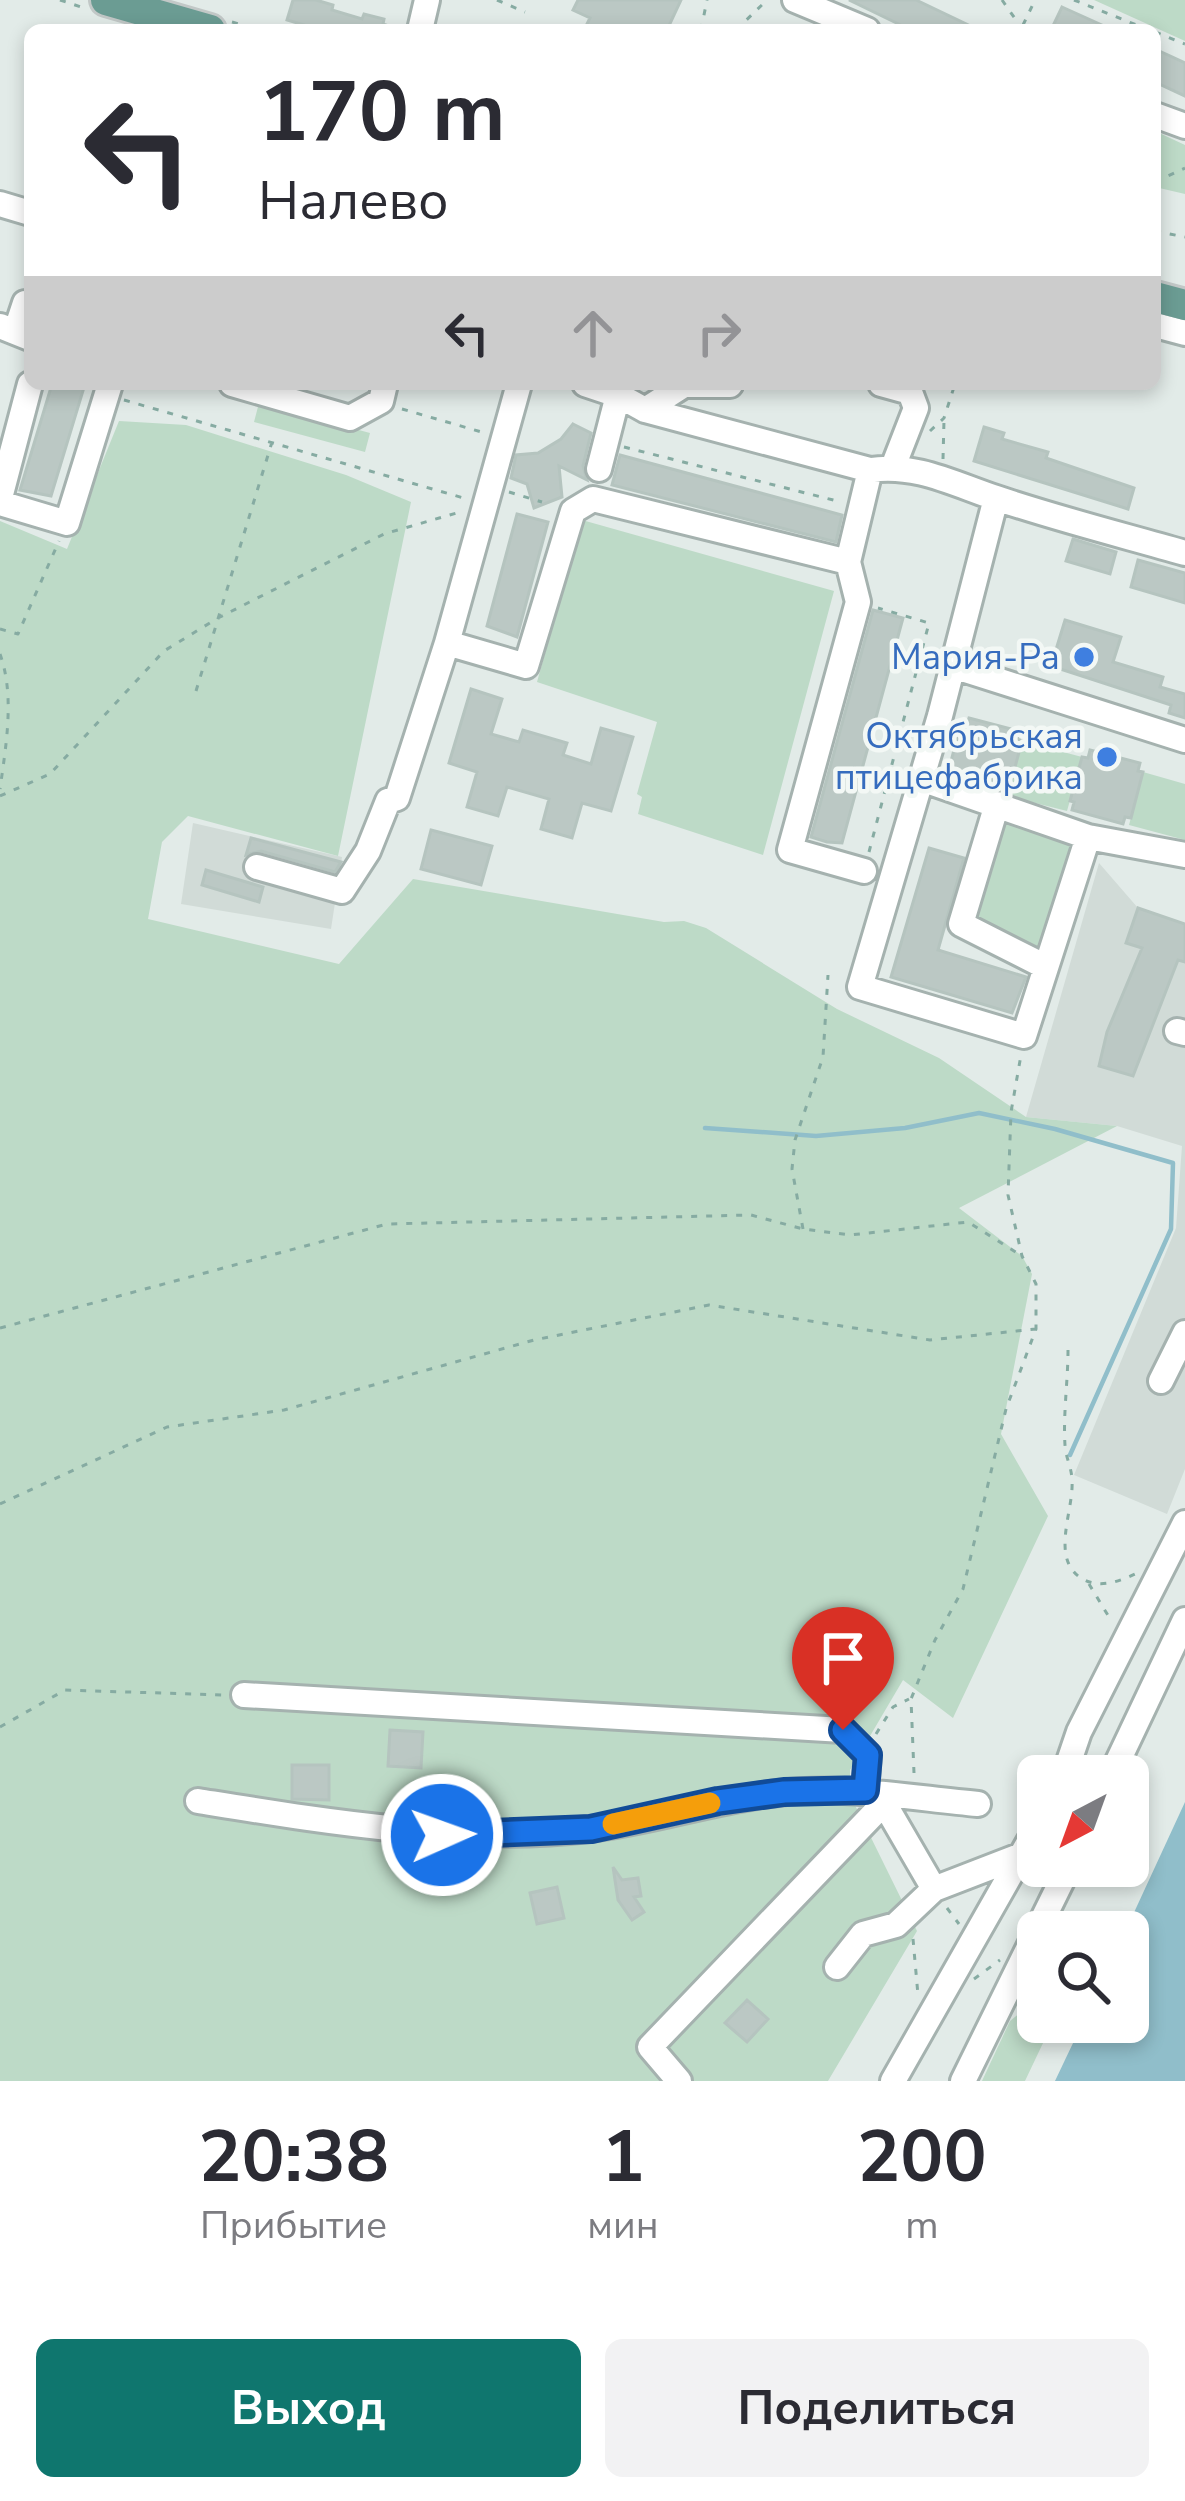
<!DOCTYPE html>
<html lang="ru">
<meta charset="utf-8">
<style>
body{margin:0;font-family:"Nunito Sans",sans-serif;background:#f2f2f3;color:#2b2b33;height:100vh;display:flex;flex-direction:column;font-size:45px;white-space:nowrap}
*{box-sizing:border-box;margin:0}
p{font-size:39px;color:#7c7c81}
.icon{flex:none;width:66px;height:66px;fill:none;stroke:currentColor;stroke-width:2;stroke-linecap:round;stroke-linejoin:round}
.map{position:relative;height:2081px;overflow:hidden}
.details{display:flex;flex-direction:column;background:#fff;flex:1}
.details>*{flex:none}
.banner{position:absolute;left:24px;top:24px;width:1137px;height:366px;border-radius:18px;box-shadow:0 6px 18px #0003;background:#fff;color:#2b2b33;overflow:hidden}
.needle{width:78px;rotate:221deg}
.buttons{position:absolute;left:1017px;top:1755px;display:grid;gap:24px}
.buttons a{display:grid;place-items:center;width:132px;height:132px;border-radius:18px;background:#fff;box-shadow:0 6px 18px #0003;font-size:60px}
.pin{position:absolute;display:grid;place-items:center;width:102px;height:102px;color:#fff;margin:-123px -51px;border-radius:50% 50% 50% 0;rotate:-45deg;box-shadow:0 0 12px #0007}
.pin .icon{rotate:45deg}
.me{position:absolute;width:132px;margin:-66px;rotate:88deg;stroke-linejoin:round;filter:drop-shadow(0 0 9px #0008)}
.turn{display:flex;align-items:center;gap:42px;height:252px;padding:0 36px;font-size:54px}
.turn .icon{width:156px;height:156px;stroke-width:2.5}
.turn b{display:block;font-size:84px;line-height:102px}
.lanes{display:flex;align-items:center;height:114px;padding:0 36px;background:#0003;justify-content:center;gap:60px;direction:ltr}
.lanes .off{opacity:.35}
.eta{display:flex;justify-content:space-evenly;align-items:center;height:204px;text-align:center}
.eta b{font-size:72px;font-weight:700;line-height:84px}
.button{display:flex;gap:24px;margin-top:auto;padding:24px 36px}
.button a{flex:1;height:138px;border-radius:18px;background:#0f766e;color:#fff;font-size:48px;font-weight:700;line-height:138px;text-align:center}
.button a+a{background:#f2f2f3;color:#2b2b33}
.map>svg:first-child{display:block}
.built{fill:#d1dbd7}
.green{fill:#bddac7}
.water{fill:#90beca}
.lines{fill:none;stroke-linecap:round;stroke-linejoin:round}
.stream{stroke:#90beca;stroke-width:4.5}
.building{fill:#bbc8c4;stroke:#b5c4bf;stroke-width:3}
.minor-casing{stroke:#a5b2af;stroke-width:30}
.major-casing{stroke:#c2c8c7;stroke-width:36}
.path{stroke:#86aba2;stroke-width:3;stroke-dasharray:6 9;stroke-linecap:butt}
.minor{stroke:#fff;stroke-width:24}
.major{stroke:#6b9c93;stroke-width:30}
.route-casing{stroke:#114b97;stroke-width:30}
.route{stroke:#1a73e8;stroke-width:21}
.slow{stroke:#f59e0b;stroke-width:21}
.shop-dot{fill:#3f7fe0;stroke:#f3f8f5;stroke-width:4.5}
.labels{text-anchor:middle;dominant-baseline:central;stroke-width:9;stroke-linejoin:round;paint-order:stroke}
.shop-label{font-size:36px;fill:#366cbe;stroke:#f3f8f5;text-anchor:end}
</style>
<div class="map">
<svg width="1185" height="2081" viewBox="0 0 1185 2081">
<rect width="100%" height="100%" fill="#e2ebe8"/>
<path class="built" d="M193,823L342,857L331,929L181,904Z
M1099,863L1138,908L1185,924V1469L1167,1514L1074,1475L1176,1228L1182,1146L1117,1126L1026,1117Z"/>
<path class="green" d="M1094,0H1185V41Z
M1155,131L1185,145V194L1155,187Z
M259,403L370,433L365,452L254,422Z
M119,421L186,425L346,475L411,502L338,856L188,816L162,842L148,919L339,964L413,879L664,922L684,921L706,928L837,1009L939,1058L1026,1117L1117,1126L959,1208L1022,1256L1032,1274L1001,1434L1048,1516L953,1718L903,1680L850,1770V1795L917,1931L828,2081H0V521L67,549Z
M582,520L834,591L763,855L638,814L642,797L637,794L657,722L537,682Z
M1022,741L1082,757L1067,811L1007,796Z
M1143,772L1185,784V840L1129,825Z
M997,804L1088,837L1046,967L961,924Z
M1038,1998V2022H1053L1025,2081H982L1010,2021Z"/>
<path class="water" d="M1185,1802V2081H1055L1083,2022H1128V1932H1125Z"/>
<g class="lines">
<path class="stream" d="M705,1128L816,1136L905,1128L979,1113L1055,1129L1173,1163L1171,1229L1070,1455"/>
</g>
<path class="building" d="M293,0H316L333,5L332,10L362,19L364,14L384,19L383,24L389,26V30H321L287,20Z
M578,0H681L667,30H596L586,26L590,18L573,10Z
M849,0H916L979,30H911Z
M1062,7L1113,30H1051Z
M1155,49L1185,63V96L1155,82Z
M52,384H85L51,496L20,490Z
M573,424L591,433L583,466L587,480L559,466L562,497L534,508L527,484L511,478L516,455L538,453L561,439Z
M984,427L1004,433L1002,439L1048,452L1046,458L1134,488L1128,509L974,461Z
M620,455L842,515L836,542L612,485Z
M517,514L548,522L517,637L487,626Z
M1073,539L1116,552L1110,574L1066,561Z
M1138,560L1185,573V603L1131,587Z
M873,610L903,618L842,843L827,842L811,837Z
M1065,620L1121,637L1113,662L1163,677L1160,687L1185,694V718L1169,713L1171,705L1051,666Z
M471,689L502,699L491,734L519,742L523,730L567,743L563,755L591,764L601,728L633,737L611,811L582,803L572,838L541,829L549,799L507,787L498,816L467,807L477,772L449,763Z
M969,718L1019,731L1017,739L1022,741L1010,786L997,788L949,769L961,723L967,725Z
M1090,750L1140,763L1138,771L1143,772L1131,818L1125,817L1123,824L1072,810L1074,802L1070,801L1082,757L1088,758Z
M431,830L492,846L481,885L421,869Z
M251,838L341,862L335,872L261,851L246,855Z
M929,848L964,858L938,950L1026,977L1012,1013L891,977Z
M206,870L263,887L259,902L202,885Z
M1138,908L1185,924V962L1178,960L1133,1076L1099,1066L1107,1032L1142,948L1126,943Z
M390,1730L423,1732L421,1768L388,1766Z
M292,1765H329V1800L292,1799Z
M613,1867L622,1880L638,1878L641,1896L634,1897L644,1912L632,1920L618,1900Z
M557,1887L564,1918L537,1924L530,1893Z
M747,2000L768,2019L747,2042L725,2023Z"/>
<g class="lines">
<g class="minor-casing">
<path id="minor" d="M795,0L867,30
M420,30L427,0
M1155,115L1185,126
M0,204L30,213
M1155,325L1185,333
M0,326L30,338
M16,330L25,303
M232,384L350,418L381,401L385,384
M585,384L618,395L645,410L870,470C915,463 954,484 996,498C1058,519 1122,535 1185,553
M881,384L910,392L916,408L893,467
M645,410L684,385H730
M599,469L618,395
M0,498L30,384
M996,498L940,716L860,987L1024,1036L1088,837
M0,503L67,523L110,384
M447,643L526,666L573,511L593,499L848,562
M953,666L1185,740
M921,779L1088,837L1185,855
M997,804L961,924L1046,967
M257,867L342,891L368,851L388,801L397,798L447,643L519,384
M864,871L790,850L858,602L848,562L870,470
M1177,1031L1185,1033
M1161,1381L1185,1333
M244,1695L843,1730L868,1755L865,1790L878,1799
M1064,1776L1079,1732L1185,1523
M1111,1776L1185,1620
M198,1801C329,1822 457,1844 589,1829C653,1822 714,1800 778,1793C844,1785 912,1798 978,1804
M837,1967L863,1934L896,1925L934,1889L1022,1855L1038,1862
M679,2081L650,2047L884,1803L934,1889
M893,2081L1038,1826
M963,2081L1069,1866"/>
</g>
<g class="major-casing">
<path id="major" d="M106,0L210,30
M1155,297L1185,305"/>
</g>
<path class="path" d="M60,0L81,7
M497,0L525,12
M1002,0L1023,30
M1074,0L1149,30
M232,22L261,30
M1023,25L1035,0
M701,30L707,0
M736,30L767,0
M1155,32L1185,44
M1155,182L1185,168
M1155,231L1185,237
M124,400L467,499
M402,409L485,433
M930,431L944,418L955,384
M624,447L841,502
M943,459L944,420
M509,492L542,502
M0,629L18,634L59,541
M0,654C15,696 6,745 0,789
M196,691L272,442
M0,796L50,774L164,651L218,618L384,534L460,512
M869,852L929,623L878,608
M803,1229L792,1169L795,1140L823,1057L828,975
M0,1328L387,1224L751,1215L803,1229L850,1235L968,1222L1022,1256
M1068,1350C1068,1381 1063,1414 1065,1445C1066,1459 1072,1468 1072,1481C1074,1510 1050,1558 1081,1578C1098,1589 1118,1582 1135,1574
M0,1504L167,1427L284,1410L534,1340L709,1305L930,1340L1036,1329
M1089,1584L1112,1622
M0,1727L65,1690L222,1695
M876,1734L893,1707L909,1699
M914,1773L911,1699L935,1640L963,1589L1006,1409L1036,1329V1284L1022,1256L1008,1195L1011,1112L1021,1055
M947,1908L959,1924
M913,1939L918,1995
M974,1979L1000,1960"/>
<use href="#minor" class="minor"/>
<use href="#major" class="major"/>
</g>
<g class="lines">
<g class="route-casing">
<path id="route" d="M442,1835L591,1829L718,1801L784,1792L865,1790L868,1755L843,1730"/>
</g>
<use href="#route" class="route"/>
<path class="slow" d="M613,1824L710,1803"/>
</g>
<g class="shop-dot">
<circle cx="1084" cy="657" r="12"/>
<circle cx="1107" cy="757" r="12"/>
</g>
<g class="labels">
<g class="shop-label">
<text x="1060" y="657">Мария-Ра</text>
<text x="1083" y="736">Октябрьская<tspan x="1083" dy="41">птицефабрика</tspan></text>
</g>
</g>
</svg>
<div class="buttons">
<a><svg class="needle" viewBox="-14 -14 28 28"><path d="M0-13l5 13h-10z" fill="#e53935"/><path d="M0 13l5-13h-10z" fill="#7c7c81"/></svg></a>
<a><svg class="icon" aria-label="search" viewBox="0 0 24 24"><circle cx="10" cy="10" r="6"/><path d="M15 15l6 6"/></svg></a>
</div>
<div class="pin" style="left:843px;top:1730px;background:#d93025"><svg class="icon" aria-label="arrive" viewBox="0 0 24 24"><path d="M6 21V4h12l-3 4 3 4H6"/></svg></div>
<svg class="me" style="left:442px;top:1835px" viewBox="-20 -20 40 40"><circle r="17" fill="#1a73e8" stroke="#fff" stroke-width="3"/><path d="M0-11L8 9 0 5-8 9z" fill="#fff"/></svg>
<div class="banner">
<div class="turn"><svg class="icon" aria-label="left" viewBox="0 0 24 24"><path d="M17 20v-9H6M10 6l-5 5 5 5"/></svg><div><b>170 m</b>Налево</div></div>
<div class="lanes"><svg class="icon" aria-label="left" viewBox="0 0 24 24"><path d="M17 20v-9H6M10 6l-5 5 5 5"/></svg><svg class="icon off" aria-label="ahead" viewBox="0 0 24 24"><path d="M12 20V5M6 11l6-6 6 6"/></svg><svg class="icon off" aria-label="right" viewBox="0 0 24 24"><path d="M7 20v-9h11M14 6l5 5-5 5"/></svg></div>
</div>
</div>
<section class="details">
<div class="eta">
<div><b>20:38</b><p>Прибытие</p></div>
<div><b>1</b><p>мин</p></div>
<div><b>200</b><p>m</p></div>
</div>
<div class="button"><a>Выход</a><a>Поделиться</a></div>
</section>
